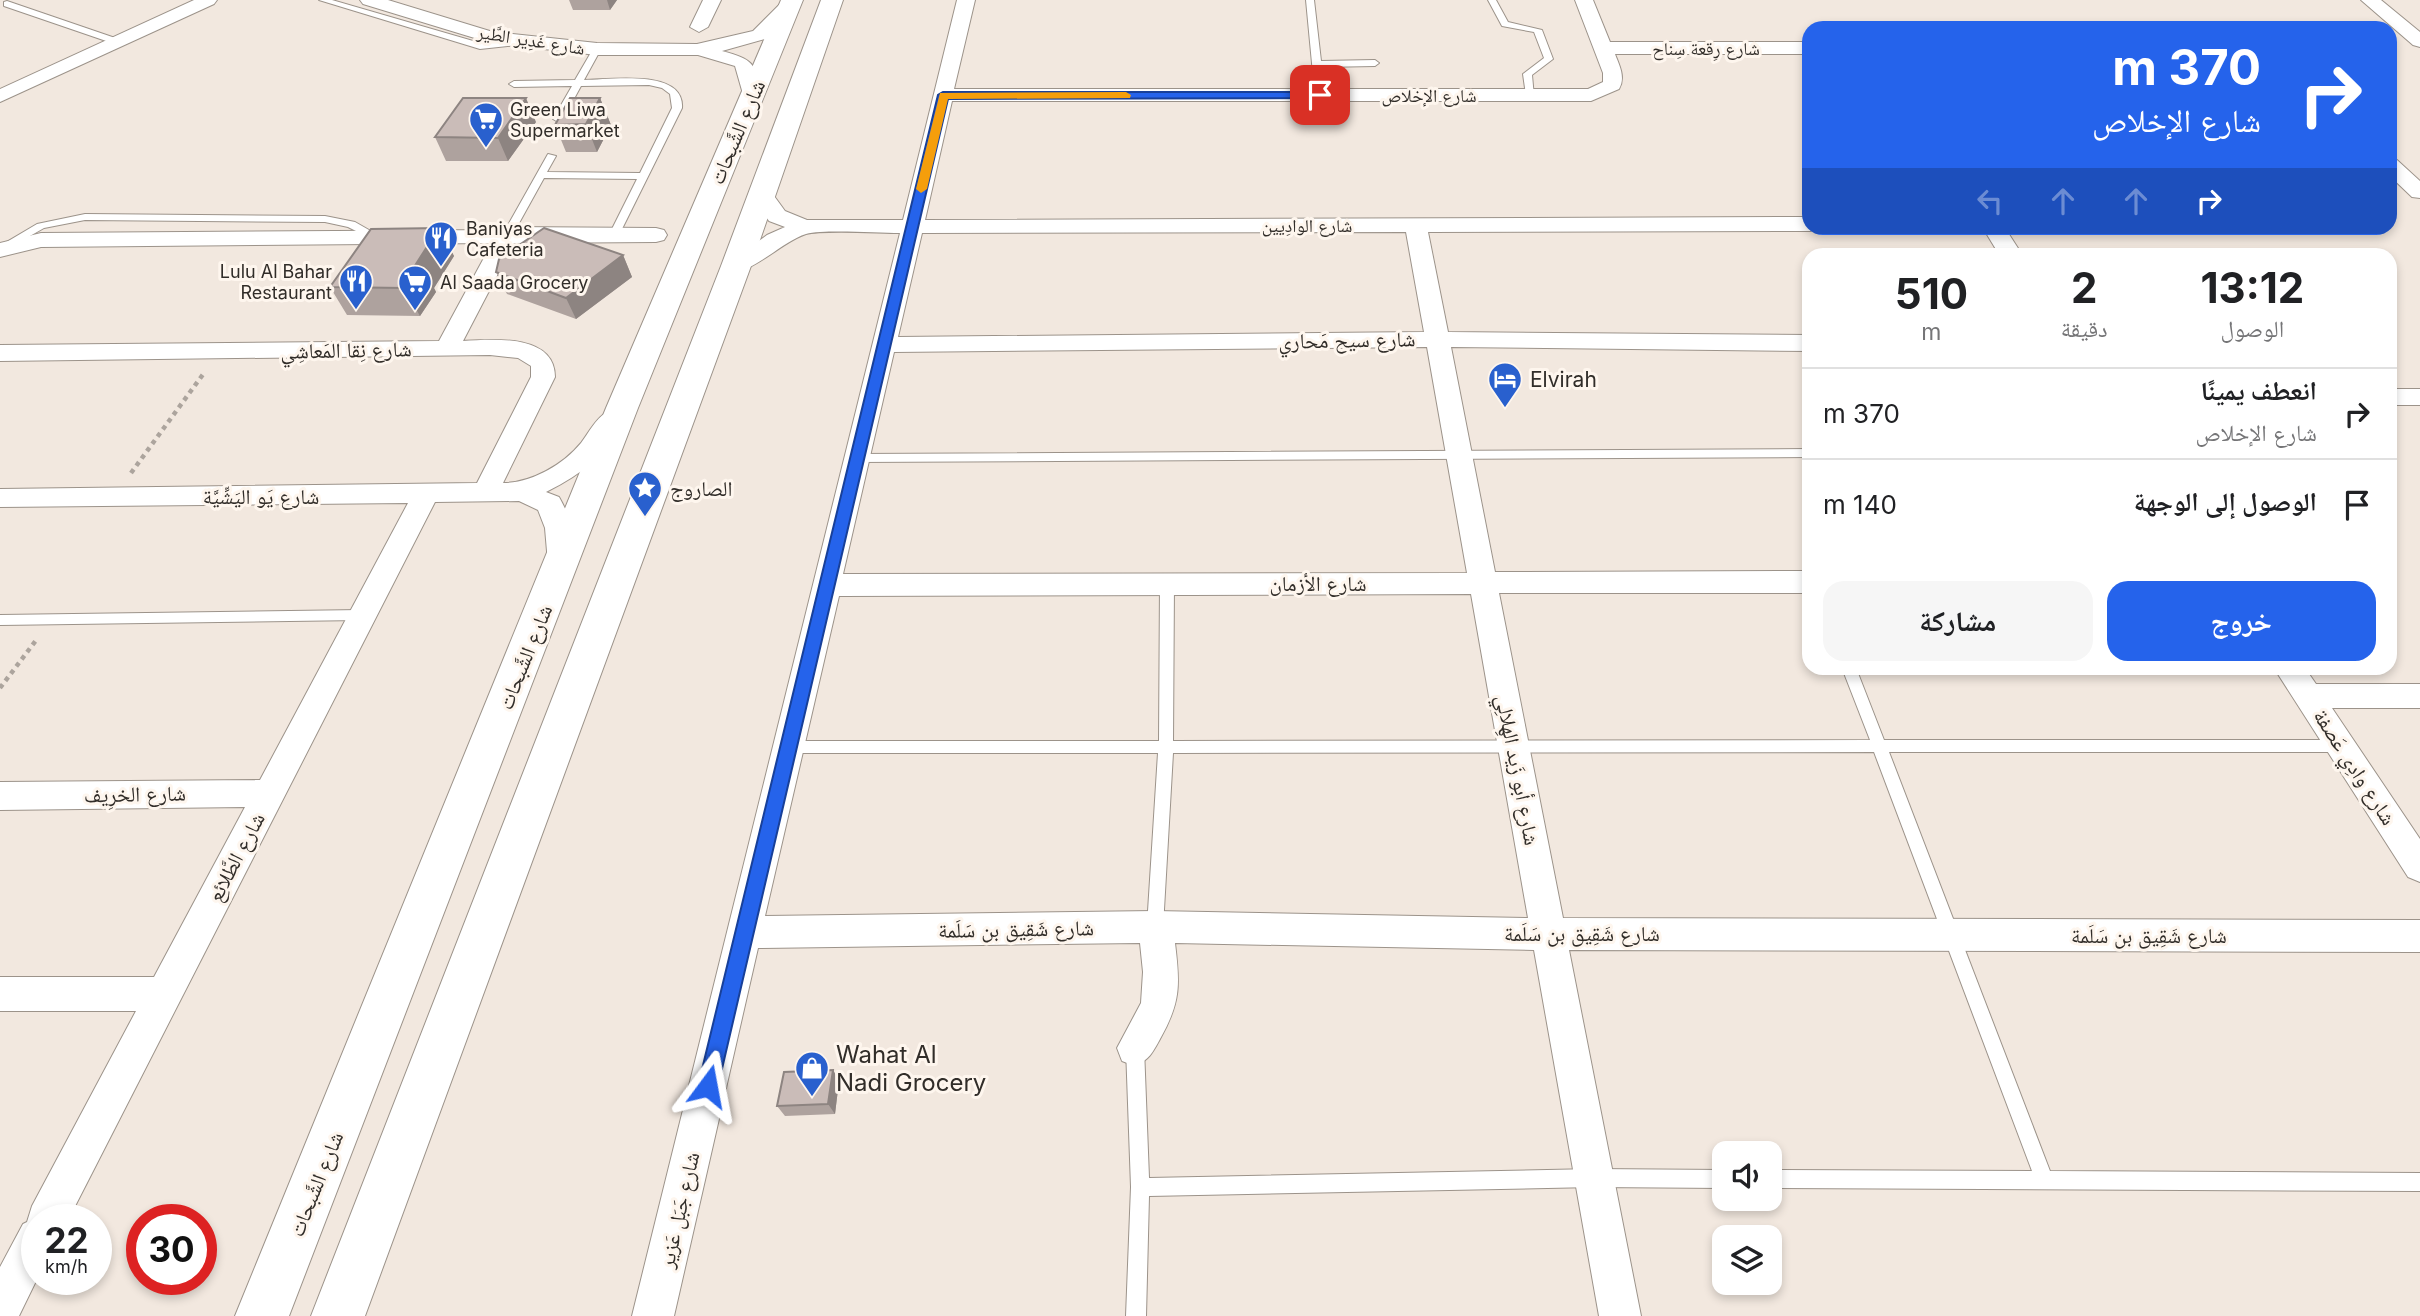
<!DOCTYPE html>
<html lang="ar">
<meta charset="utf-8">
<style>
body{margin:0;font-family:Inter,"Noto Naskh Arabic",sans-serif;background:#f6f6f6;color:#202124;direction:rtl;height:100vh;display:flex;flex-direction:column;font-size:26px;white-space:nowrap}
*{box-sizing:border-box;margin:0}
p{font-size:23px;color:#757577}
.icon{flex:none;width:38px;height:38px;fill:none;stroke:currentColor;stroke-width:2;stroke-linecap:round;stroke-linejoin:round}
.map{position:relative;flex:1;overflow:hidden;direction:ltr}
.sheet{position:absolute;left:1802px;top:248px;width:595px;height:427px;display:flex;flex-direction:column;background:#fff;border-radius:21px;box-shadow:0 4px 10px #0003;direction:rtl}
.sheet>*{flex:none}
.top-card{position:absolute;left:1802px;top:21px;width:595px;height:214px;border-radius:21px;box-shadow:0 4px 10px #0003;direction:rtl;background:#2563eb;color:#fff;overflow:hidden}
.tools{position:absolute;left:1712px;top:1141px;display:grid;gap:14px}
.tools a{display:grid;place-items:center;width:70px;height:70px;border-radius:14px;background:#fff;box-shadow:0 4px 10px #0003;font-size:35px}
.speed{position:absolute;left:21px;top:1204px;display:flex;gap:14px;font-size:35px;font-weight:700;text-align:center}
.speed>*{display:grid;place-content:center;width:91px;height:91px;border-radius:50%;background:#fff;box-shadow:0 4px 10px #0003;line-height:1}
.speed small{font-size:18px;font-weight:400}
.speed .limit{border:10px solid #d22;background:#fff;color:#111}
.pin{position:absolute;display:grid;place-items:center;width:60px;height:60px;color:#fff;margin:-30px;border-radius:14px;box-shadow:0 4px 10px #0006}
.me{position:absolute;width:77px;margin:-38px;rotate:13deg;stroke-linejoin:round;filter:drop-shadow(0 0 5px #0008)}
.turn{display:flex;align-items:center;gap:24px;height:147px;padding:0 21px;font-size:32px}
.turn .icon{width:91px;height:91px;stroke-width:2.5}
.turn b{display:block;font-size:49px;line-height:60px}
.lanes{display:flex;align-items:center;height:66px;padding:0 21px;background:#0003;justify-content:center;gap:35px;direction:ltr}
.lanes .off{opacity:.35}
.eta{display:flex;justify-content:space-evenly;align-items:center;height:119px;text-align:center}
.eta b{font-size:42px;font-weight:700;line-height:49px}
.action{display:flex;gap:14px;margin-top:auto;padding:14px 21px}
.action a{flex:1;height:80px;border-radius:21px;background:#2563eb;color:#fff;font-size:28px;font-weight:700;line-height:80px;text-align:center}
.action a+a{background:#f6f6f6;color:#202124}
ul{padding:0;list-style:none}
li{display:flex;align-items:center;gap:21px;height:91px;padding:0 21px;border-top:2px solid #e0e0e0}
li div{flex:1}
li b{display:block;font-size:26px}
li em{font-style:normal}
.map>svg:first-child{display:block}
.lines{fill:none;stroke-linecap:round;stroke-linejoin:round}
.lane-casing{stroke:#9c938a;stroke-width:2}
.street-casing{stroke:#9c938a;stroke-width:2}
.secondary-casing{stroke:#9c938a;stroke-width:2}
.path{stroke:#aca49d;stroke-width:4.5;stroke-dasharray:4.5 4.5;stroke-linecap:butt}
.lane{fill:#fff;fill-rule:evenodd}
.street{fill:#fff;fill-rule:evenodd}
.secondary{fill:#fff;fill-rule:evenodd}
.wall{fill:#aea29e}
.shaded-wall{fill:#8d8481}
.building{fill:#cabcb8;stroke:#8d8481;stroke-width:2}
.route{fill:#2563eb;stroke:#184099;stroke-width:2}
.slow{fill:#f59e0b}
.labels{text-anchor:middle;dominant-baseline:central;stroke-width:6;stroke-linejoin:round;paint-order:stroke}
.far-street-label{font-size:18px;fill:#312d29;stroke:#fef6ee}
.far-poi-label{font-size:18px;fill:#312d29;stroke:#fef6ee;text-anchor:start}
.street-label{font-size:21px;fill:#312d29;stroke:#fef6ee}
.poi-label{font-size:21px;fill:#312d29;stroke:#fef6ee;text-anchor:start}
.near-poi-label{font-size:24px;fill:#312d29;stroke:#fef6ee;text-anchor:start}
</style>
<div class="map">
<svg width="2420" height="1316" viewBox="0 0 2420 1316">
<rect width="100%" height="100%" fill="#f2e8df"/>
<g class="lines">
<g class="lane-casing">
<path id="lane" d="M319,0H332L480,43L517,39L521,42L517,45L480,49Z
M1306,0H1314L1321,61L1375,60L1379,63L1375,66L1321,67L1325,95L1320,98L1315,95Z
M1488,0H1496L1508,22L1542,30L1553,59L1532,75L1534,97L1526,95L1523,74L1544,58L1534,32L1502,26Z
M7,1L121,40L122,42L115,44L4,6V2Z
M597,46L601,49L584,80C609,80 685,68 682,108L618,237H610L609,235L637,179L544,178L513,234L512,236H504L503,234L548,154L556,156L547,172L640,173L672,108L670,94L662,88L649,85L581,86L563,119L558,122L553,119L572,86L514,87L509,84L514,81L575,80L593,49Z
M85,214L325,216L355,222L383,238L382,240H374L348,227L325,222L85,220L44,228L0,253V246L37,224Z
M1810,449V457L857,462L851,458L857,454Z
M1167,578L1174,583L1173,741L1870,740L1842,668H1856L1884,740H2340L2345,742L2347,746L2345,750L2340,752H1889L2050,1171L2420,1173V1191L1769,1188V1170L2032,1171L1874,752L1173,753L1163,927L1161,932L1155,934L1149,932L1147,927L1158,753H789L784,751L782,747L784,743L789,741H1159L1160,583Z
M361,610L368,615L361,620L0,625V615Z
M1135,1040L1141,1042L1144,1048L1149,1178L1594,1169L1724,1170V1188L1594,1187L1149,1196L1146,1316H1126L1131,1187L1126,1048L1129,1042Z"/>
</g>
<g class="street-casing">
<path id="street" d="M194,0H217L214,4L0,102V89Z
M360,0H388L493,32L597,43L697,44L753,31L784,0H796L799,4L765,39L722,51C754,60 754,62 763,94L753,100L743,94L735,66L698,55H597L491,43L363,4Z
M703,0H721L708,27L699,32L690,27Z
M957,0H975L954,89H1588L1603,82V73L1575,0H1593L1610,42H1810V54H1615C1619,65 1626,77 1619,89L1591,101H952L925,220L1810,217V228H1818L1810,231L1428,232L1448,332L1810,335V351L1451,347L1495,572L1810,571V593H1499L1563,918L2420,920V952L1569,950L1641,1316H1599L1534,950L1175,943C1180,984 1181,1002 1160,1039C1153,1052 1149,1060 1135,1066L1122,1061L1117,1048L1141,1003L1143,972L1140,943L758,948L674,1316H632L900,233C878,233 824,229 806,234C782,241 751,276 728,271L725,266L767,235L785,227L769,221L750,194L753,189H769L785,211L807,220H903ZM1406,232L1424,332L898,337L922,233ZM1427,347L1467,573L843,574L894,352ZM1471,594L1528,918L1155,911L765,916L839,596Z
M2361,0H2381L2420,32V47L2413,45Z
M2390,158L2397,160L2420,181V198L2412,197L2390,176Z
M508,227L656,228L664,230L667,235L664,240L656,242L514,243L463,341C494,339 555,334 555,377L503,483C531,483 563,465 581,443C588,434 596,418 606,413C611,410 616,412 622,413L626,419C602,457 586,472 546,492L559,497C570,516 583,550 572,570L562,573L552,570L548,563L545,528L538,510L519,501L435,502L68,1220H37V1279L19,1316H0V1267L23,1224L27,1222L32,1206L136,1011H0V977H154L245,807L0,810V782L260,780L408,503L0,507V489L477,483L531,377V366L518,358L490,355L0,361V345L439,341L492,243L41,247L0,257V243L41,233L500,230Z
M1983,228H2005L2023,256H2000Z
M2390,389H2420V405H2390Z
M2274,668H2305L2316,684H2420V708H2332L2420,839V882L2408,877Z"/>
</g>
<g class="secondary-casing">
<path id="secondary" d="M781,0H803L638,408L289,1316H235L606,408Z
M821,0H843L751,266L365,1316H311L721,266Z"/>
</g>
<path class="path" d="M131,473L204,373
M0,688L37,639"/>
<use href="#lane" class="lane"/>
<use href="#street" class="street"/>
<use href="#secondary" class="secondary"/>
</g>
<path class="wall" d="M569,0H617L610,10H573Z
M600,98L611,125L597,152H566L555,125Z
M536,122L508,161H446L435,137Z
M439,228L454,256L434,288L436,292L420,316L347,315L330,287Z
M623,255L632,277L576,319L507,294L496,272Z
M833,1070L839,1081L835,1114L785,1116L777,1106Z"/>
<path class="shaded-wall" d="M607,0H617L610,10Z
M526,98L536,122L508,161L498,138Z
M600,98L611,125L597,152L586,124Z
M439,228L454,256L434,288L436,292L420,316L404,288L416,264Z
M623,255L632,277L576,319L566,298Z
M833,1070L839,1081L835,1114L828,1104Z"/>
<path class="building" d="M463,98H526L498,138L435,137Z
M570,98H600L586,124L555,125Z
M439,228L416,264H421L404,288L330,287L371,229Z
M544,228L623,255L566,298L496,272L499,259Z
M833,1070L828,1104L777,1106L784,1072Z"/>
<path class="route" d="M943,92H1320L1326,95L1320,98L948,99L718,1086L716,1092L708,1095L701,1092L698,1086L938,95Z"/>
<path class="slow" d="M1126,92L1131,95L1130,98L948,99L927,189L921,193L916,189L940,93Z"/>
<defs>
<g id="supermarket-pin" transform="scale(1.75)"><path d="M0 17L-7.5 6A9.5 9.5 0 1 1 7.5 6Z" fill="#2960ce" stroke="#fef6ee"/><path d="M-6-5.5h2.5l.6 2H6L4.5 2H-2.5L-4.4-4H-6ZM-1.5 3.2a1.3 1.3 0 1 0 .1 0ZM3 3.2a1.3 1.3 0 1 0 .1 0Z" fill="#fff"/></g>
<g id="restaurant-pin" transform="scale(1.75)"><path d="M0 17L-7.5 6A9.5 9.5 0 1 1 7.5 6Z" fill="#2960ce" stroke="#fef6ee"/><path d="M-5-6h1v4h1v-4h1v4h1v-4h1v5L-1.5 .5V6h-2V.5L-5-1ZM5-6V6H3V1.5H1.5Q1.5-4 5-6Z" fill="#fff"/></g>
<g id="hotel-pin" transform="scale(1.75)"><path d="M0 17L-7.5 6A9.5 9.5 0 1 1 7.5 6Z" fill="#2960ce" stroke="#fef6ee"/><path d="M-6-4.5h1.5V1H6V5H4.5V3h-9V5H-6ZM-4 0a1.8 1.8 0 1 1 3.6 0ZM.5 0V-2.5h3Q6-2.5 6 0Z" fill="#fff"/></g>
<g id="sight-pin" transform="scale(1.75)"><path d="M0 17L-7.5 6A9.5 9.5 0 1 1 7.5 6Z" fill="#2960ce" stroke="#fef6ee"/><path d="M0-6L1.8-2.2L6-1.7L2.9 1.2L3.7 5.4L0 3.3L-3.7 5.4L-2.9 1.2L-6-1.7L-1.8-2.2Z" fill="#fff"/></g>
<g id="shop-pin" transform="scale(1.75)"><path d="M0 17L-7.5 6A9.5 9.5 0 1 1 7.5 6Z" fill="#2960ce" stroke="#fef6ee"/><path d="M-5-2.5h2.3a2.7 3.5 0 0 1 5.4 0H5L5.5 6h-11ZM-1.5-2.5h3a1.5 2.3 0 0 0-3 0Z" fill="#fff"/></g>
</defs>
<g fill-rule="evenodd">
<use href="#supermarket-pin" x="486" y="119"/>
<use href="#restaurant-pin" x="441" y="238"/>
<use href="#restaurant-pin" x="356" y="281"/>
<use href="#supermarket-pin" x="415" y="282"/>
<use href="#hotel-pin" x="1505" y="379"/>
<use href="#sight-pin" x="645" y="488"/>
<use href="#shop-pin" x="812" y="1068"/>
</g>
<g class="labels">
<g class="far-street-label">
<text transform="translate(531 40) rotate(9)">شارع غَدِير الطَّير</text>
<text x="1706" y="48">شارع رِقعة سِناح</text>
<text x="1429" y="95">شارع الإخلاص</text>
<text x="1307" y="225">شارع الوادِيين</text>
</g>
<g class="far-poi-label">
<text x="510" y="109">Green Liwa<tspan x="510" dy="21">Supermarket</tspan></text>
<text x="466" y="228">Baniyas<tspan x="466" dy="21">Cafeteria</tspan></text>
<text x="332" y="271" text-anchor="end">Lulu Al Bahar<tspan x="332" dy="21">Restaurant</tspan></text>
<text x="440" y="282">Al Saada Grocery</text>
</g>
<g class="street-label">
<text transform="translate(737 132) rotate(-67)">شارع الشَّبحات</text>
<text transform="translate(1347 340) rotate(-1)">شارع سيح مَحاري</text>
<text transform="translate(346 350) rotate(-1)">شارع نِقا المَعاشِي</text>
<text x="261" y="496">شارع يَو اليَشِّيَّة</text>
<text x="1318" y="583">شارع الأزمان</text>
<text transform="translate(525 657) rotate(-68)">شارع الشَّبحات</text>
<text transform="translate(2355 767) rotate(57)">شارع وادِي عَصفة</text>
<text transform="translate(1518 770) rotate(79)">شارع أبو زَيد الهِلالِي</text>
<text transform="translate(135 794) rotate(-1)">شارع الخرِيف</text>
<text transform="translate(236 857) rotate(-62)">شارع الطَّلائِع</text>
<text transform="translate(1016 929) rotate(-1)">شارع شَقِيق بن سَلَمة</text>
<text x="1582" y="933">شارع شَقِيق بن سَلَمة</text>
<text x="2149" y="935">شارع شَقِيق بن سَلَمة</text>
<text transform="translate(316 1184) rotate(-68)">شارع الشَّبحات</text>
<text transform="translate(679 1210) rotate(-77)">شارع جَبَل عَزير</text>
</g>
<g class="poi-label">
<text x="1530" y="379">Elvirah</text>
<text x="670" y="488">الصاروج</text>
</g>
<g class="near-poi-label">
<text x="836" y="1054">Wahat Al<tspan x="836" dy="28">Nadi Grocery</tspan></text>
</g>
</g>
</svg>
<div class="tools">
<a><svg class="icon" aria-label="sound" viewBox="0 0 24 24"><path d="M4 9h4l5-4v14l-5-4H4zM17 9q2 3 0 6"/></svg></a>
<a><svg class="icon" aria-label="layers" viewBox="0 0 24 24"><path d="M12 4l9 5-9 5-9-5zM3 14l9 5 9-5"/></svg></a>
</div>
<div class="speed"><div>22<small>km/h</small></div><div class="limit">30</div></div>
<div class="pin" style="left:1320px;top:95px;background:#d93025"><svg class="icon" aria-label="arrive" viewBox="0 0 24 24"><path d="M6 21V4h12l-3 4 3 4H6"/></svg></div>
<svg class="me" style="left:708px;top:1086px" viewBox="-20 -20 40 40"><path d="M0-17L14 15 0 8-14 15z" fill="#2563eb" stroke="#fff" stroke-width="4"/></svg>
<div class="top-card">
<div class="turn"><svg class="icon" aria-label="right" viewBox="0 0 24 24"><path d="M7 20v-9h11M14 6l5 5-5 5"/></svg><div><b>370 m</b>شارع الإخلاص</div></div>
<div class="lanes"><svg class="icon off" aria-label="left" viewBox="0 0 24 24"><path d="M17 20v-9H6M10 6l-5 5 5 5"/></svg><svg class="icon off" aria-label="ahead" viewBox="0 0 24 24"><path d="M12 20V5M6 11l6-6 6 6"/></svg><svg class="icon off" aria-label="ahead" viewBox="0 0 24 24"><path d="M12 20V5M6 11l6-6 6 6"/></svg><svg class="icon" aria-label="right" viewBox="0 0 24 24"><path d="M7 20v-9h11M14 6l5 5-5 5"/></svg></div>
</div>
<section class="sheet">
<div class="eta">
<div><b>13:12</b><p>الوصول</p></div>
<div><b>2</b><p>دقيقة</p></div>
<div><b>510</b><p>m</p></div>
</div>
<ul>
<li><svg class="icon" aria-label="right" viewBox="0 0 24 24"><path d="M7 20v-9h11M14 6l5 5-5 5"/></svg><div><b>انعطف يمينًا</b><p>شارع الإخلاص</p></div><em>370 m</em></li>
<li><svg class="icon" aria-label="arrive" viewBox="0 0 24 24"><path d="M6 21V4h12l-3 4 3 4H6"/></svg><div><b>الوصول إلى الوجهة</b></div><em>140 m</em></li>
</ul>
<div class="action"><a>خروج</a><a>مشاركة</a></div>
</section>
</div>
